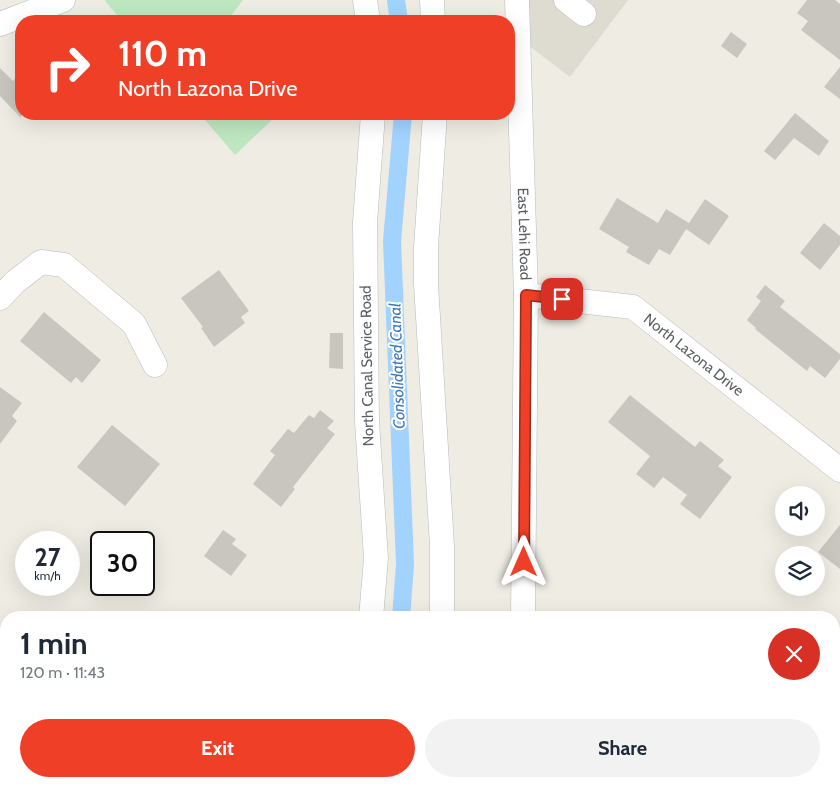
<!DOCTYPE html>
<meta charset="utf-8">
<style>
body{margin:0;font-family:Cabin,sans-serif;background:#f2f2f3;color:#1f2937;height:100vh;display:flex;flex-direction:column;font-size:19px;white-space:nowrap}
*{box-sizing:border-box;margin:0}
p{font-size:16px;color:#747a83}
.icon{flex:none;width:28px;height:28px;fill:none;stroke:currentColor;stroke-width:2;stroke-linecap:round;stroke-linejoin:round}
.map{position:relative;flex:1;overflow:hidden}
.side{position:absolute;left:0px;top:611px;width:840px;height:176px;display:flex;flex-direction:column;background:#fff;border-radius:20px 20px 0 0;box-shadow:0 5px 20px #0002}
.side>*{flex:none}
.hud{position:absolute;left:15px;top:15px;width:500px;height:105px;border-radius:20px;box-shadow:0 5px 20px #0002;background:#f03f27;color:#fff;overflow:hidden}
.buttons{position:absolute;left:775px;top:486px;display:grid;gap:10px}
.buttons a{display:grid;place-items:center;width:50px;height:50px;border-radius:50%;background:#fff;box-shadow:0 5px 20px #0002;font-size:25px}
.speed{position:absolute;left:15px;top:531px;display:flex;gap:10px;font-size:25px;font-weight:700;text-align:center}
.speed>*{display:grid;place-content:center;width:65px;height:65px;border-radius:50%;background:#fff;box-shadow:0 5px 20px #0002;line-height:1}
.speed small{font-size:12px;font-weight:400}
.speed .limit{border:2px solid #111;border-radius:8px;background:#fff;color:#111}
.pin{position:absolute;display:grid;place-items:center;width:42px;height:42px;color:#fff;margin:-21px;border-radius:10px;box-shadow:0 2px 8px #0006}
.me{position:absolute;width:55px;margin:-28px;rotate:0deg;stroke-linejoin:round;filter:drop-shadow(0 0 4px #0008)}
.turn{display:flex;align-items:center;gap:18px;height:105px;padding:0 20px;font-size:22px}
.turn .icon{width:65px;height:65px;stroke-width:2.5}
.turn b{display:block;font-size:35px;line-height:42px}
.round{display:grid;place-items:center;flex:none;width:52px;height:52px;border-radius:26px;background:#f2f2f3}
.overview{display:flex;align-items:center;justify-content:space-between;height:85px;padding:0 20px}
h1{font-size:30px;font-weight:700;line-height:38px}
.action{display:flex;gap:10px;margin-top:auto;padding:10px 20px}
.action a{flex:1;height:58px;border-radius:30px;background:#f03f27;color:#fff;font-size:20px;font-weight:700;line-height:58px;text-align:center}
.action a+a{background:#f2f2f3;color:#1f2937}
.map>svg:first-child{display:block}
.education{fill:#dedbd1}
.green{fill:#bee7c0}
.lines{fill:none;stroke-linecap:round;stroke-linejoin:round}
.canal{stroke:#a2d3ff;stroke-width:18}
.building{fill:#c9c6c0}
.minor-casing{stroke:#b8bbc0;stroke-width:25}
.minor{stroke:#fff;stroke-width:24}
.route-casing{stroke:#9c2919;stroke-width:12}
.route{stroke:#f03f27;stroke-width:9}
.labels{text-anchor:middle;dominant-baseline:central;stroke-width:4;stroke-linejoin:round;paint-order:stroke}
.street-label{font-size:15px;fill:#5b5f64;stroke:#fff}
.water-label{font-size:16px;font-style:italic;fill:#3e77be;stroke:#fff}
</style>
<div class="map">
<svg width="840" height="787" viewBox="0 0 840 787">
<rect width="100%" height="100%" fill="#eeece3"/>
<path class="education" d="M523,0H628L570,77L524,42Z"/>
<path class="green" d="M106,0H243L230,17L229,21H122L105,1Z
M200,114H275L274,118L235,155Z"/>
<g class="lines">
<path class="canal" d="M396,0L399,21
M401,618L405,564L392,241L403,114
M387,787V781"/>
</g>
<path class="building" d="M807,0H835L840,4V60L801,30L808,21L797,13Z
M731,32L747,44L737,58L721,46Z
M840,67V99L824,87Z
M0,68L13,81L21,72V118L0,96Z
M795,113L829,141L819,156L794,138L775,160L764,151Z
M617,198L658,223L666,209L689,223L705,199L729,216L709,245L686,229L670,255L659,249L649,265L626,252L629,247L599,229Z
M824,223L840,236V245L820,270L800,253Z
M219,270L249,311L241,317L245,323L214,347L201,328L203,327L181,298Z
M765,285L785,301L780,307L840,354V359L825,378L810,366L807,371L755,329L756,328L747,320L761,301L756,297Z
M44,312L101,360L82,383L76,377L71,383L20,341Z
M330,333H343V369L329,368Z
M0,387L22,403L12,416L17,421L0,444Z
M630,395L695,447L700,441L724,460L718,466L732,477L700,519L680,504L687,495L663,477L654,488L636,474L650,456L608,422Z
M320,410L334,421L327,428L335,434L293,487L295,489L281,507L253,484L275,455L270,451L288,429L294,433L309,415L314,418Z
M112,425L160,464L125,506L77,467Z
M840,525V569L818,552Z
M223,530L236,539L232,544L247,555L231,576L204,556Z"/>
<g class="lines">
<g class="minor-casing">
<g id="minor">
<path d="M365,0L368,21"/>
<path d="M432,0L433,21"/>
<path id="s1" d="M517,0L526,295L523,618"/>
<path d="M566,0L584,14"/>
<path d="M0,24L63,0"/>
<path d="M435,114L426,247V284L442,546V618"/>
<path id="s2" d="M526,295L633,307L840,470"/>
<path d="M0,298L15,282L41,262L64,265L134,324L155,365"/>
<path d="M371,618L376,558L367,422L365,222L373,114"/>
<path d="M358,787V781"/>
<path d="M422,787L423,781"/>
<path d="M519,787V781"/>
</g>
</g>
<use href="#minor" class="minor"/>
</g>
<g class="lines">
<g class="route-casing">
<path id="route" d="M524,562L526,295L562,299"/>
</g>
<use href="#route" class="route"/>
</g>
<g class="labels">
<g class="street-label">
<text stroke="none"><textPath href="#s1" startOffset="234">East Lehi Road</textPath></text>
<text stroke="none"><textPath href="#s2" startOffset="185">North Lazona Drive</textPath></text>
<text transform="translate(367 366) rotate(-91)">North Canal Service Road</text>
</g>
<g class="water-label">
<text transform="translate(397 366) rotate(-92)">Consolidated Canal</text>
</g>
</g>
</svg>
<div class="buttons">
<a><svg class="icon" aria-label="sound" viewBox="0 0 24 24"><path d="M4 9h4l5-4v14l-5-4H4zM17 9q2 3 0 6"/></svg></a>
<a><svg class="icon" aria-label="layers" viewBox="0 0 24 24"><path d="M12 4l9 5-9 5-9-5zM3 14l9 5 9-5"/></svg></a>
</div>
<div class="speed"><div>27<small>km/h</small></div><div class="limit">30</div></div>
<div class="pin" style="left:562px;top:299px;background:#d93025"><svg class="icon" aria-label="arrive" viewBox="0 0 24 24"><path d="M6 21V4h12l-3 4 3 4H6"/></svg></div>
<svg class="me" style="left:524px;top:562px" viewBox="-20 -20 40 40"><path d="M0-17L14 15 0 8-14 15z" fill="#f03f27" stroke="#fff" stroke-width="4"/></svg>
<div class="hud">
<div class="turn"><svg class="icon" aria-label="right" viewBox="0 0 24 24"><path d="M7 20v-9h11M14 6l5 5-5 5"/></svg><div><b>110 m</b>North Lazona Drive</div></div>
</div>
<section class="side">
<div class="overview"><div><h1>1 min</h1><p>120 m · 11:43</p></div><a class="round" style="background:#d93025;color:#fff"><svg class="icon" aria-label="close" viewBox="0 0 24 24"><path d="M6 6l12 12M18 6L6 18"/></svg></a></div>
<div class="action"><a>Exit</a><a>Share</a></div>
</section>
</div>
